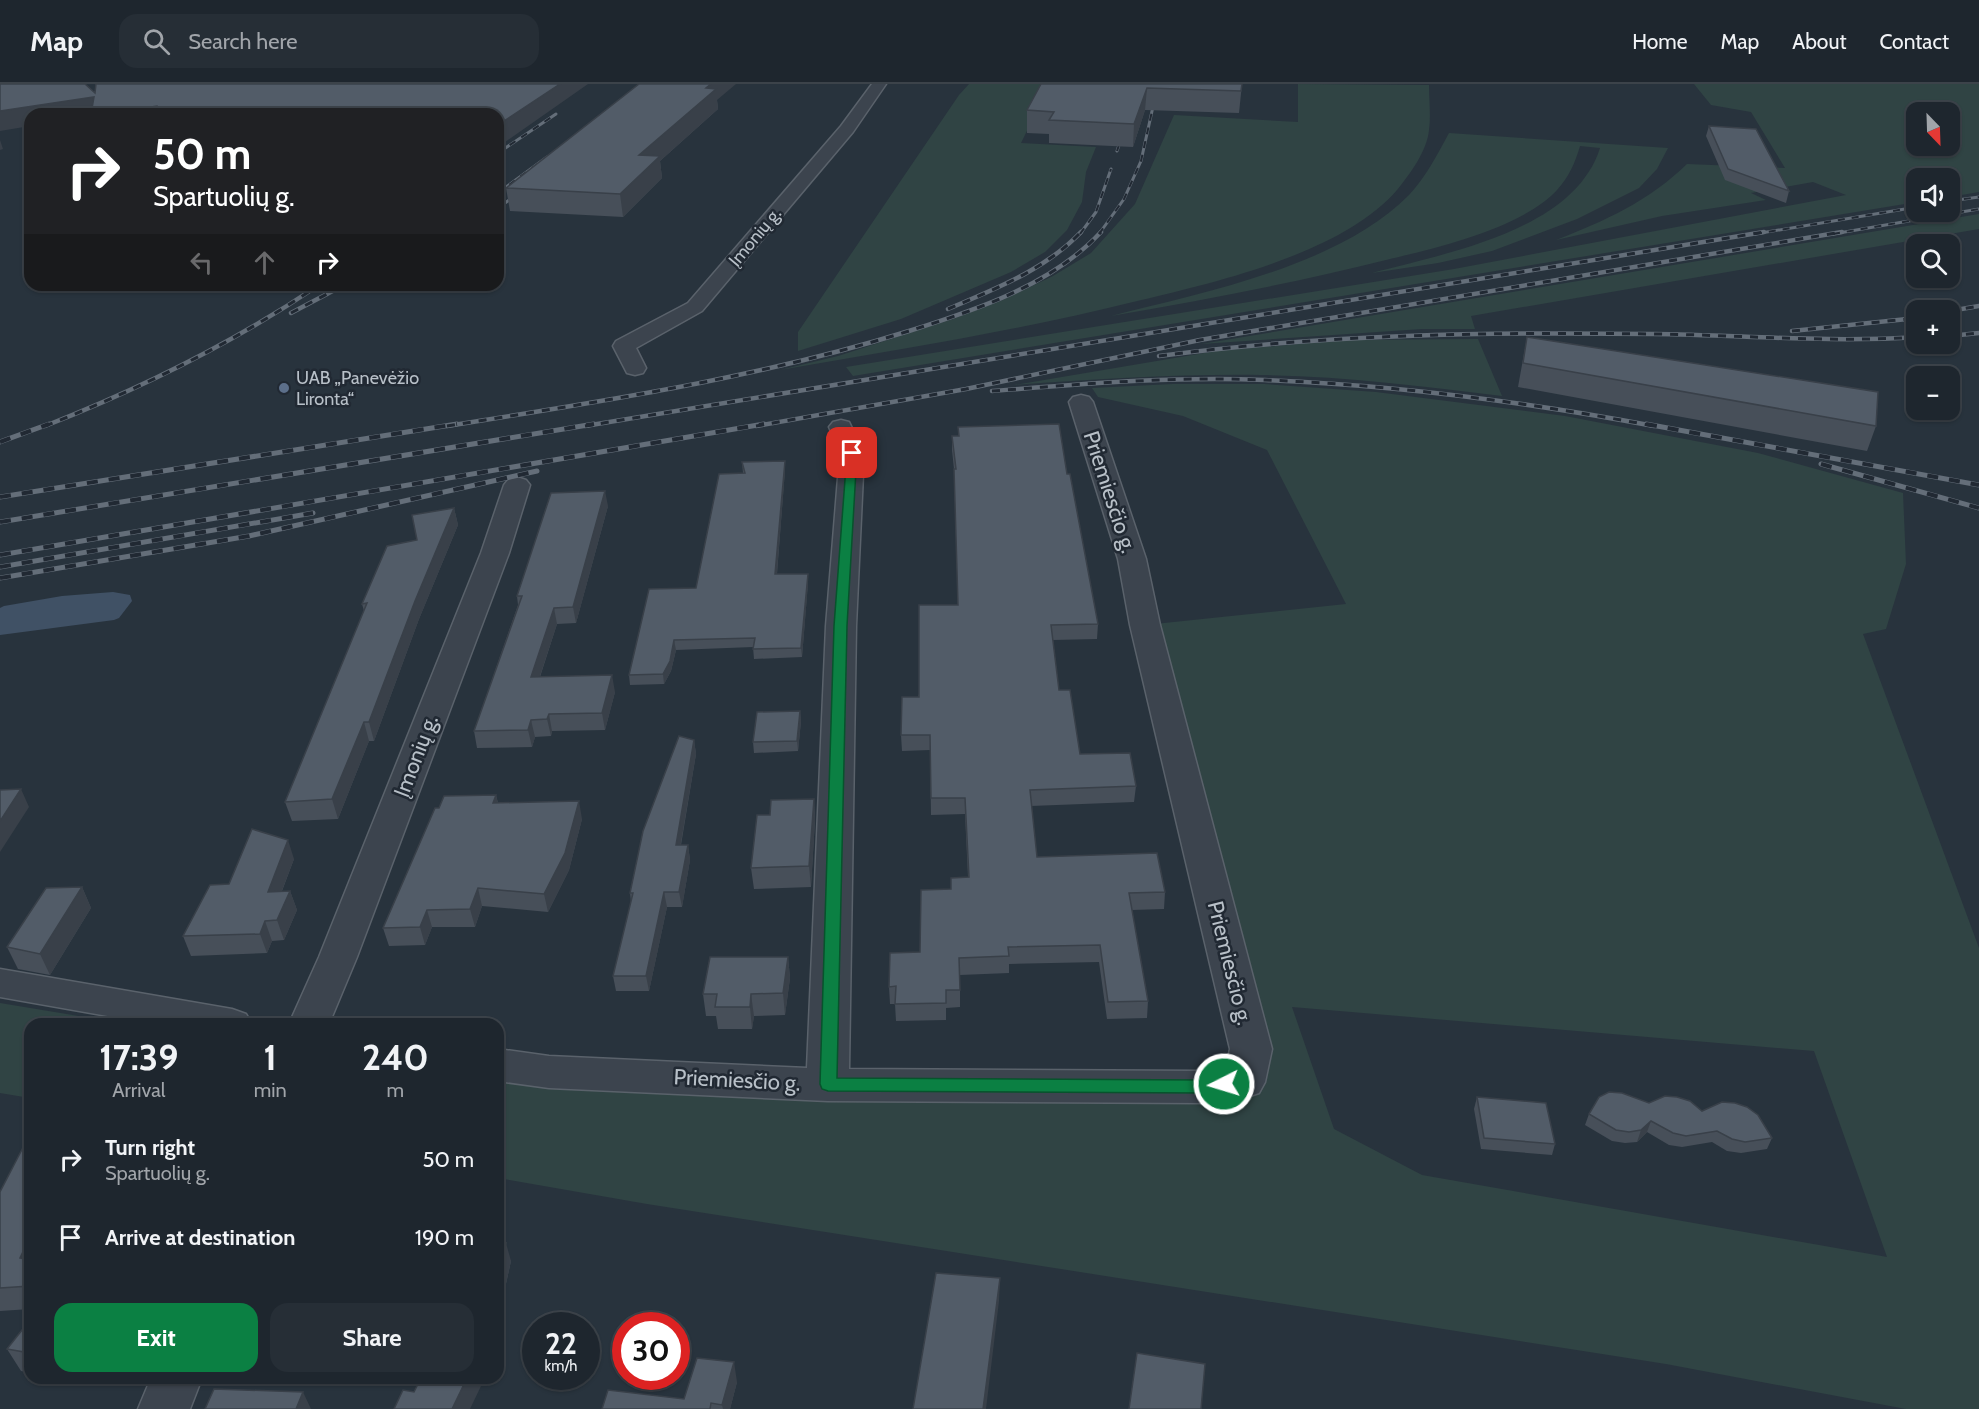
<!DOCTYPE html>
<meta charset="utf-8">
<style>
body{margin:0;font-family:Cabin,sans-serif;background:#262e36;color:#f1f3f6;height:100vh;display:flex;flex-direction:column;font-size:22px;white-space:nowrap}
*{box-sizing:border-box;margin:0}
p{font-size:20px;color:#a1a5aa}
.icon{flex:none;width:33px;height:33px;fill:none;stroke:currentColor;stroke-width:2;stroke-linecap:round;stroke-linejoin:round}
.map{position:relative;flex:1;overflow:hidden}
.details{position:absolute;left:24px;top:934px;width:480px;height:366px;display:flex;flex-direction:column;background:#1e262e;border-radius:18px;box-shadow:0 2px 4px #0004,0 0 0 2px #3c434a}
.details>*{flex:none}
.guide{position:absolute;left:24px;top:24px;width:480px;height:183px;border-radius:18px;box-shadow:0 2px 4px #0004,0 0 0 2px #3c434a;background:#202124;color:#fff;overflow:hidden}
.needle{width:39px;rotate:157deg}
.buttons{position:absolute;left:1906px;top:18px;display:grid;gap:12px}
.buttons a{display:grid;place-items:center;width:54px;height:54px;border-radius:12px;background:#1e262e;box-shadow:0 2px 4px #0004,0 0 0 2px #3c434a;font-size:30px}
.speed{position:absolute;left:522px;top:1228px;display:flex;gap:12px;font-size:30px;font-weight:700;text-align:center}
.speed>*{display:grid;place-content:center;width:78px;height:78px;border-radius:50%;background:#1e262e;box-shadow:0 2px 4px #0004,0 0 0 2px #3c434a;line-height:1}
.speed small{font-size:15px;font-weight:400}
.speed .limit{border:9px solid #d22;background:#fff;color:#111}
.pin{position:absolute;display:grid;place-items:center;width:51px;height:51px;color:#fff;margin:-26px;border-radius:12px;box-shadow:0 3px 9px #0006}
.me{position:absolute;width:66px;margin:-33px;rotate:265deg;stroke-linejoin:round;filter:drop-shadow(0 0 4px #0008)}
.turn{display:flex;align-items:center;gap:21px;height:126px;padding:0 30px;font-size:27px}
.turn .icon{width:78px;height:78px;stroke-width:2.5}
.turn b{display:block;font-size:42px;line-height:51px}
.lanes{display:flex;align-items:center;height:57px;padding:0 30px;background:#0003;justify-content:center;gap:30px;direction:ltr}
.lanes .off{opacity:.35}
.eta{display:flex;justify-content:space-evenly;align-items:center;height:102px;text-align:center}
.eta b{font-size:36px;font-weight:700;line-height:42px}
.action{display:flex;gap:12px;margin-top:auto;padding:12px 30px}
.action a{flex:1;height:69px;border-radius:18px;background:#0b8043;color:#fff;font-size:24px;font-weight:700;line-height:69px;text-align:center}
.action a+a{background:#262e36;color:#f1f3f6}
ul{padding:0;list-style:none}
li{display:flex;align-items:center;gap:18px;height:78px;padding:0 30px}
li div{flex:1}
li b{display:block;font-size:22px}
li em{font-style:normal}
header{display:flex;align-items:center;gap:36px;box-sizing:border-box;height:84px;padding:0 30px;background:#1e262e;border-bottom:2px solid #3c434a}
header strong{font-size:28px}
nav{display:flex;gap:33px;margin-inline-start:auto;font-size:21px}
.search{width:420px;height:54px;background:#262e36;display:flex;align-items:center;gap:15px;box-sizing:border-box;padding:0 21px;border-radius:18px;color:#a1a5aa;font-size:22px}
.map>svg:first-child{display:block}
.green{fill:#304444;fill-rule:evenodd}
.water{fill:#405165}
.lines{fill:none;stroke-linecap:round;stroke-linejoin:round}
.minor-casing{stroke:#5a626b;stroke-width:3}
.minor{fill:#3c444e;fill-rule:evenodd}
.rail-far2-casing{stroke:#646e79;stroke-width:3}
.rail-far1-casing{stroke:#646e79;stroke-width:4.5}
.rail-casing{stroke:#646e79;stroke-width:5}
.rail-far2{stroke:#212933;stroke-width:2;stroke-dasharray:7;stroke-linecap:butt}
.rail-far1{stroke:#212933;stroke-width:3;stroke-dasharray:8;stroke-linecap:butt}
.rail{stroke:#212933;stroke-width:4;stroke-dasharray:11;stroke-linecap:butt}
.wall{fill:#474f59}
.shaded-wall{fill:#394049}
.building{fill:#525c68;stroke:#394049;stroke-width:1.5}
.route{fill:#0b8043;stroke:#07532c;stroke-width:1.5}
.service-dot{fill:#5c6f8a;stroke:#212933;stroke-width:2}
.labels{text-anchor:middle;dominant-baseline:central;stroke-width:5;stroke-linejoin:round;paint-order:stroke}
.far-street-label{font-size:18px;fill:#b8c0c8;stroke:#212933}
.far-poi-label{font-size:18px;fill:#b8c0c8;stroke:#212933;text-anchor:start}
.street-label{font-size:22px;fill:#b8c0c8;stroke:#212933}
</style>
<header>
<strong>Map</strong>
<div class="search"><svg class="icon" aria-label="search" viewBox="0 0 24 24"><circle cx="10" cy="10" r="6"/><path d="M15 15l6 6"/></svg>Search here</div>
<nav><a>Home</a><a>Map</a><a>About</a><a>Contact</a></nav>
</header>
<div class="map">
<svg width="1979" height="1325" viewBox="0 0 1979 1325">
<rect width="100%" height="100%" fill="#28333d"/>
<path class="green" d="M969,0H1050L1021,59L1096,63L1086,88L1082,118L1067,146L1045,168L1011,188L901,235L798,267V248L959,11Z
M1298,0L1429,1C1429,16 1431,32 1429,46C1427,67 1410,90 1397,106C1342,170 1213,199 1133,218C1016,247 898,266 780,286L838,272L953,235L1003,216L1053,192L1091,169L1135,120L1174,31L1298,38Z
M1694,0H1979V108L1950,113V94H1917V118L853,292L846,283L1454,185L1846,111L1813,98L1751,109L1766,116L1662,132L1556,156C1605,137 1649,117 1687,80L1785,84L1751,28L1711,21ZM1917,28H1950V62H1917Z
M1449,49L1668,64L1657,85L1639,104L1577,135L1492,167L1438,179L1372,189C1446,169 1574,147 1600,64L1580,62C1575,79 1569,93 1557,106C1522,144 1436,164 1386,176C1295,199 1203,216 1111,232C1205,208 1339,182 1409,111C1426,93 1437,71 1449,49Z
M1979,130V145L1471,232L1475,245H1422L1201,260Z
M1478,255L1502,312C1422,302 1342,292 1261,291C1178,290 1096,295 1014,301L1216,267L1346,256Z
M1173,300H1264L1376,308L1565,332L1758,369L1903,409L1906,480L1886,545L1863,550L1979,864V1325H1906L1666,1280L647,1120L498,1094V994L1258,1002L1145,541L1346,520L1267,366L1183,332L1098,313L1092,304ZM1292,923L1814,967L1887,1173L1422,1091L1334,1045Z
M0,919L127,940H30V1014L0,1009Z"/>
<path class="water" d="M113,508L130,511L132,517L119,534L114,536L0,551V524L4,522L62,512Z"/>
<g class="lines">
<g class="minor-casing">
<path id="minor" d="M872,0H886L853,48L702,227L636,264L646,284L643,289L635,291L627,289L613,262L616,257L688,219L841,42Z
M1081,311L1089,313L1093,318L1146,475L1160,541L1272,965L1265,998L1259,1009L1244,1014L1203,1019L828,1017L549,1004L498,997V965L549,972L807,984L826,542L840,369L829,343L833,338L841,336L849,338L864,369L856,542L849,985L1203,987L1226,984L1230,965L1130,541L1118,475L1069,318L1073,313Z
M517,393L526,396L530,401L509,469L357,873L329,940H289L319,873L481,469L504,401L508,396Z
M0,885L232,925L246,930L252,940H153L0,913Z
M151,1294H202L190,1325H138Z"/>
</g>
<use href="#minor" class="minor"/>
<g class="rail-far2-casing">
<path id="rail-far2" d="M1117,67L1124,46
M498,69L556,30
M498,109L547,73
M1950,117L1979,113
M498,124L520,108
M1080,150L1096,128L1111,85
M1099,150L1124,115L1141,77L1158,0
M1755,150L1917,123
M1833,150L1979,125"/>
</g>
<g class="rail-far1-casing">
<path id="rail-far1" d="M948,225C995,205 1045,186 1081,148
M1950,227L1979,222
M291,229L344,201
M1792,247L1917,234
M1950,252L1979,249
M1159,272C1324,250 1488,248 1654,250C1742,251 1829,259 1917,253
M992,307C1083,300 1174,292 1265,296C1396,301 1526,318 1654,342
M45,342C142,304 233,259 319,201
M447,342C603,317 759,294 909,247C976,226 1052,201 1101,148
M585,342L1764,148
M756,342L966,305L1200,256L1842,148"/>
</g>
<g class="rail-casing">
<path id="rail" d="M1646,340L1979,401
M0,358L49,340
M1821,380L1979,424
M0,413L457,340
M0,438L594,340
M0,471L764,340
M0,483L313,429
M0,494L249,452L537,387"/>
</g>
<use href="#rail-far2" class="rail-far2"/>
<use href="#rail-far1" class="rail-far1"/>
<use href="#rail" class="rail"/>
</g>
<path class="wall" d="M1041,0H1242L1239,29L1145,26L1133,63L1049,59V50L1027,49V26Z
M717,16L718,25L660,77L662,94L623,133L510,127L506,104Z
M1709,42L1789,107L1786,119L1725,96L1706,52Z
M1527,253L1876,342L1867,367L1518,303Z
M958,343L1067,390L1098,540L1097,555L1053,556L1059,606L1080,670L1136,702L1134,718L1031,722L1037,773L1165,808L1164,825L1132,826L1148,917L1147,934L1107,935L1099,878L1009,880V889L960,891V923L946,924V936L896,937L895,920H890L889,903L920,868L951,805L968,793L965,730L931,731L930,666L902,667L901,651L958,521L954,385L952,366V352H958Z
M742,378L785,386L777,490L808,499L802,573L754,575L753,563L676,566L671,587L664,600L630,601L629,591L696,504L743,389Z
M608,422L576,539L557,540L540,593L615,608L605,646L552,647L551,652L535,653L532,663L477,664L474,647L518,521L517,512Z
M454,424L458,441L419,535L374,657H369L338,735L292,737L285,718L364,527L362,520L417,456Z
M800,627L801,637L798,667L754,669L753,658Z
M694,656L696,670L681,761H688L690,776L682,823H667L649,907H616L613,892L631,818L630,809Z
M496,711L498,719L582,735L569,786L548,828L482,822L475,843H432L425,861L389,862L383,844L439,724Z
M814,715L815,736L811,803L754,805L751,784L770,731Z
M294,775L282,807H290L297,826L284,856L272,857L267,869L191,872L183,852L229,800Z
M82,803L91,824L50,891L18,885L7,863Z
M788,873L790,894L785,931L754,932L752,945H718L716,932H706L703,910Z
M1477,1013L1555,1060L1552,1071L1481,1065L1474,1025Z
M1649,1019L1772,1054L1767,1065L1741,1069L1727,1067L1712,1058L1682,1063L1669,1061L1647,1048L1637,1058L1625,1059L1612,1057L1585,1041L1589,1030Z
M30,1050V1225L0,1227V1108Z
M498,1160L511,1177L502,1218H498Z
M30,1236V1289L21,1287L7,1265Z
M60,1294H105L100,1302Z
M737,1298L730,1325H602L684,1315Z"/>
<path class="shaded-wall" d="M560,0H588L498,63V41Z
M711,0H736L717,16L718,25L660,77L662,94L623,133L620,110L639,71Z
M1147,4L1145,26L1133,63L1134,40Z
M94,13L99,30H30V42L0,47V27Z
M157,22L159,30H103Z
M0,56L3,65L0,66Z
M785,377V386L776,500L775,490Z
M605,407L608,422L576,539L573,523Z
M454,424L458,441L419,535L374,657L369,638L415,517Z
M808,490V499L802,573L801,564Z
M554,524L557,540L534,610L531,593Z
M674,556L676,566L671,587L664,600L663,590Z
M612,591L615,608L605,646L602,629Z
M800,627L801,637L798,667L797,657Z
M549,630L552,647L551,652L547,635Z
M531,636L535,653L532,663L528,646Z
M364,638L369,657L338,735L332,715Z
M694,656L696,670L678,776L676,761Z
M21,705L29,723L0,768V737Z
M496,711L500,728L493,719Z
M814,715L815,736L811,803L809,782Z
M579,717L582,735L569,786L548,828L544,810Z
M288,756L294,775L274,827L268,808Z
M688,761L690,776L682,823L679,808Z
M82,803L91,824L50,891L40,870Z
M478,804L482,822L475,843L470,825Z
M290,807L297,826L284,856L277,836Z
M664,808L667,823L649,907L646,892Z
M427,826L432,843L425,861L420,843Z
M265,837L272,857L267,869L260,850Z
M788,873L790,894L785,931L783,909Z
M751,910L754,932L752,945L750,923Z
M1651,1037L1647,1048L1637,1058L1641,1046Z
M30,1153V1192L20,1174Z
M506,1159L511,1177L502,1218L498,1206V1194Z
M1000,1194L999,1217L986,1325H983Z
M734,1278L737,1298L730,1325H723L722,1321Z
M96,1294H105L100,1302Z
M467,1294H479L481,1302L470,1325H452Z
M303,1308L311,1325H296Z"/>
<path class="building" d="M0,0H85L95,9L96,0H560L498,41V30H158L157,22L103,30H91L94,13L0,27Z
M639,0H711L706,4L716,5L639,71L660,72L620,110L506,104Z
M1041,0H1242L1241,7L1147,4L1134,40L1049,36L1054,28L1027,26Z
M1709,42L1756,45L1789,107L1728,85Z
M1527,253L1878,308L1876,342L1523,279Z
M1059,340L1067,390H1070L1098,540L1051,541L1059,606H1070L1080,670L1130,669L1136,702L1030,706L1037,773L1157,769L1165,808L1129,809L1148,917L1108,918L1100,861L1008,863L1009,872L959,874L960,906H946V919L895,920L896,902L889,903L890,869L920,868L921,806L951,805V794L969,793L965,714H931L930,651H901L902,613H919V521H958L954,385H956L952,352H959L958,343Z
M785,377L775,490H808L801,564L753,565L755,554L674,556L670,577L663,590L629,591L649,505L696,504L719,390L745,389L742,378Z
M605,407L573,523L554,524L531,593L612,591L602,629L549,630L547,635L531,636L528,646L474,647L522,512H517L551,409Z
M454,424L415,517L369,638H364L332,715L285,718L367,519L362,520L387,462L417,456L412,431Z
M800,627L797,657L753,658L757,628Z
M679,652L694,656L676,761H688L679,808H664L646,892H613L633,809H630L643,747Z
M21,705L0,737V706Z
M496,711L493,719L579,717L565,769L544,810L478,804L470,825L427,826L420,843L383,844L435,724H439L444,712Z
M814,715L809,782L751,784L757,731H770L771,716Z
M252,745L288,756L268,808L290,807L277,836L265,837L260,850L183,852L210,801L229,800Z
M82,803L40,870L7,863L46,804Z
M710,873H788L783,909L751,910L750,923H715L717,910H703Z
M1609,1008L1622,1009L1649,1019L1665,1012L1677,1013L1690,1017L1702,1027L1722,1018L1735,1019L1747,1023L1758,1031L1772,1054L1745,1058L1732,1055L1717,1047L1686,1052L1673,1049L1651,1037L1641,1046L1629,1048L1616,1046L1589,1030L1599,1013Z
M1477,1013L1546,1019L1555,1060L1484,1054Z
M30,1050V1153L20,1174L30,1176V1202L0,1204V1108Z
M506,1159L498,1194V1160Z
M936,1189L1000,1194L983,1325H913Z
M30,1236V1269L7,1265Z
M1137,1269L1205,1280L1201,1325H1129Z
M697,1274L734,1278L722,1321L711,1319L710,1325H602L608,1306L684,1315Z
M421,1294H467L452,1325H394L403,1306L414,1308Z
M214,1305L303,1308L296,1325H205Z"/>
<path class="route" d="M852,366L857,369L847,542L837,994L1203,996L1224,993L1230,995L1233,1000L1230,1005L1203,1009L828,1007L822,1005L820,1000L834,542L847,369Z"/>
<circle class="service-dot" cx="284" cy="304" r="6"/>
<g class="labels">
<g class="far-street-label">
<text transform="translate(755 153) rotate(-50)">Įmonių g.</text>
</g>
<g class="far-poi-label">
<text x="296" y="294">UAB „Panevėžio<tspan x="296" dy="21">Lironta“</tspan></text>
</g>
<g class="street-label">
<text transform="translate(1110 408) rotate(72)">Priemiesčio g.</text>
<text transform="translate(416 672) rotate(-69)">Įmonių g.</text>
<text transform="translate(1230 879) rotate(76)">Priemiesčio g.</text>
<text transform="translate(737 996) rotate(3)">Priemiesčio g.</text>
</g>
</g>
</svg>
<div class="buttons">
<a><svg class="needle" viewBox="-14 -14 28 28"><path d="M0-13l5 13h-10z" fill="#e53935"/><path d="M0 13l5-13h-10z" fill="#a1a5aa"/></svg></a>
<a><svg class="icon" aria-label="sound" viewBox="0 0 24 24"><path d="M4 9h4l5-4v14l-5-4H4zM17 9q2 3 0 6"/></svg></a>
<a><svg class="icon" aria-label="search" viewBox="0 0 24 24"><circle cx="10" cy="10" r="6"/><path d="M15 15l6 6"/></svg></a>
<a>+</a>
<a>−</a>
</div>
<div class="speed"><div>22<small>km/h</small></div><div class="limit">30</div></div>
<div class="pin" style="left:852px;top:369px;background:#d93025"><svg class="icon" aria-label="arrive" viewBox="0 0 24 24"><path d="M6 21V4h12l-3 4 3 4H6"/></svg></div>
<svg class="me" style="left:1224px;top:1000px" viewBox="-20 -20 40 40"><circle r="17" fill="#0b8043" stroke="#fff" stroke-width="3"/><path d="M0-11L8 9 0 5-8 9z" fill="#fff"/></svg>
<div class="guide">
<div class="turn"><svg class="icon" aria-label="right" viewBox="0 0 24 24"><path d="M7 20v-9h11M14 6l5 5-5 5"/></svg><div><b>50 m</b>Spartuolių g.</div></div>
<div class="lanes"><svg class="icon off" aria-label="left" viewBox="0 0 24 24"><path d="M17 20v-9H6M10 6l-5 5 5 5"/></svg><svg class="icon off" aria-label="ahead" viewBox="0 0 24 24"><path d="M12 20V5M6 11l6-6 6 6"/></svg><svg class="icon" aria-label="right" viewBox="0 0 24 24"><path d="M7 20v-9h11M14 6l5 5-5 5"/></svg></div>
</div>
<section class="details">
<div class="eta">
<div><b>17:39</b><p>Arrival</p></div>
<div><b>1</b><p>min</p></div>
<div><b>240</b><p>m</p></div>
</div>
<ul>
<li><svg class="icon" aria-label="right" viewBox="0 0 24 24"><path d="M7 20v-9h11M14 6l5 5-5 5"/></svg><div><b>Turn right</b><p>Spartuolių g.</p></div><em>50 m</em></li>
<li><svg class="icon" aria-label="arrive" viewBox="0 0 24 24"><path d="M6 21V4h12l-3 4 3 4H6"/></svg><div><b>Arrive at destination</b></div><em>190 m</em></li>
</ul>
<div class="action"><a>Exit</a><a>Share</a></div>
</section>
</div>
